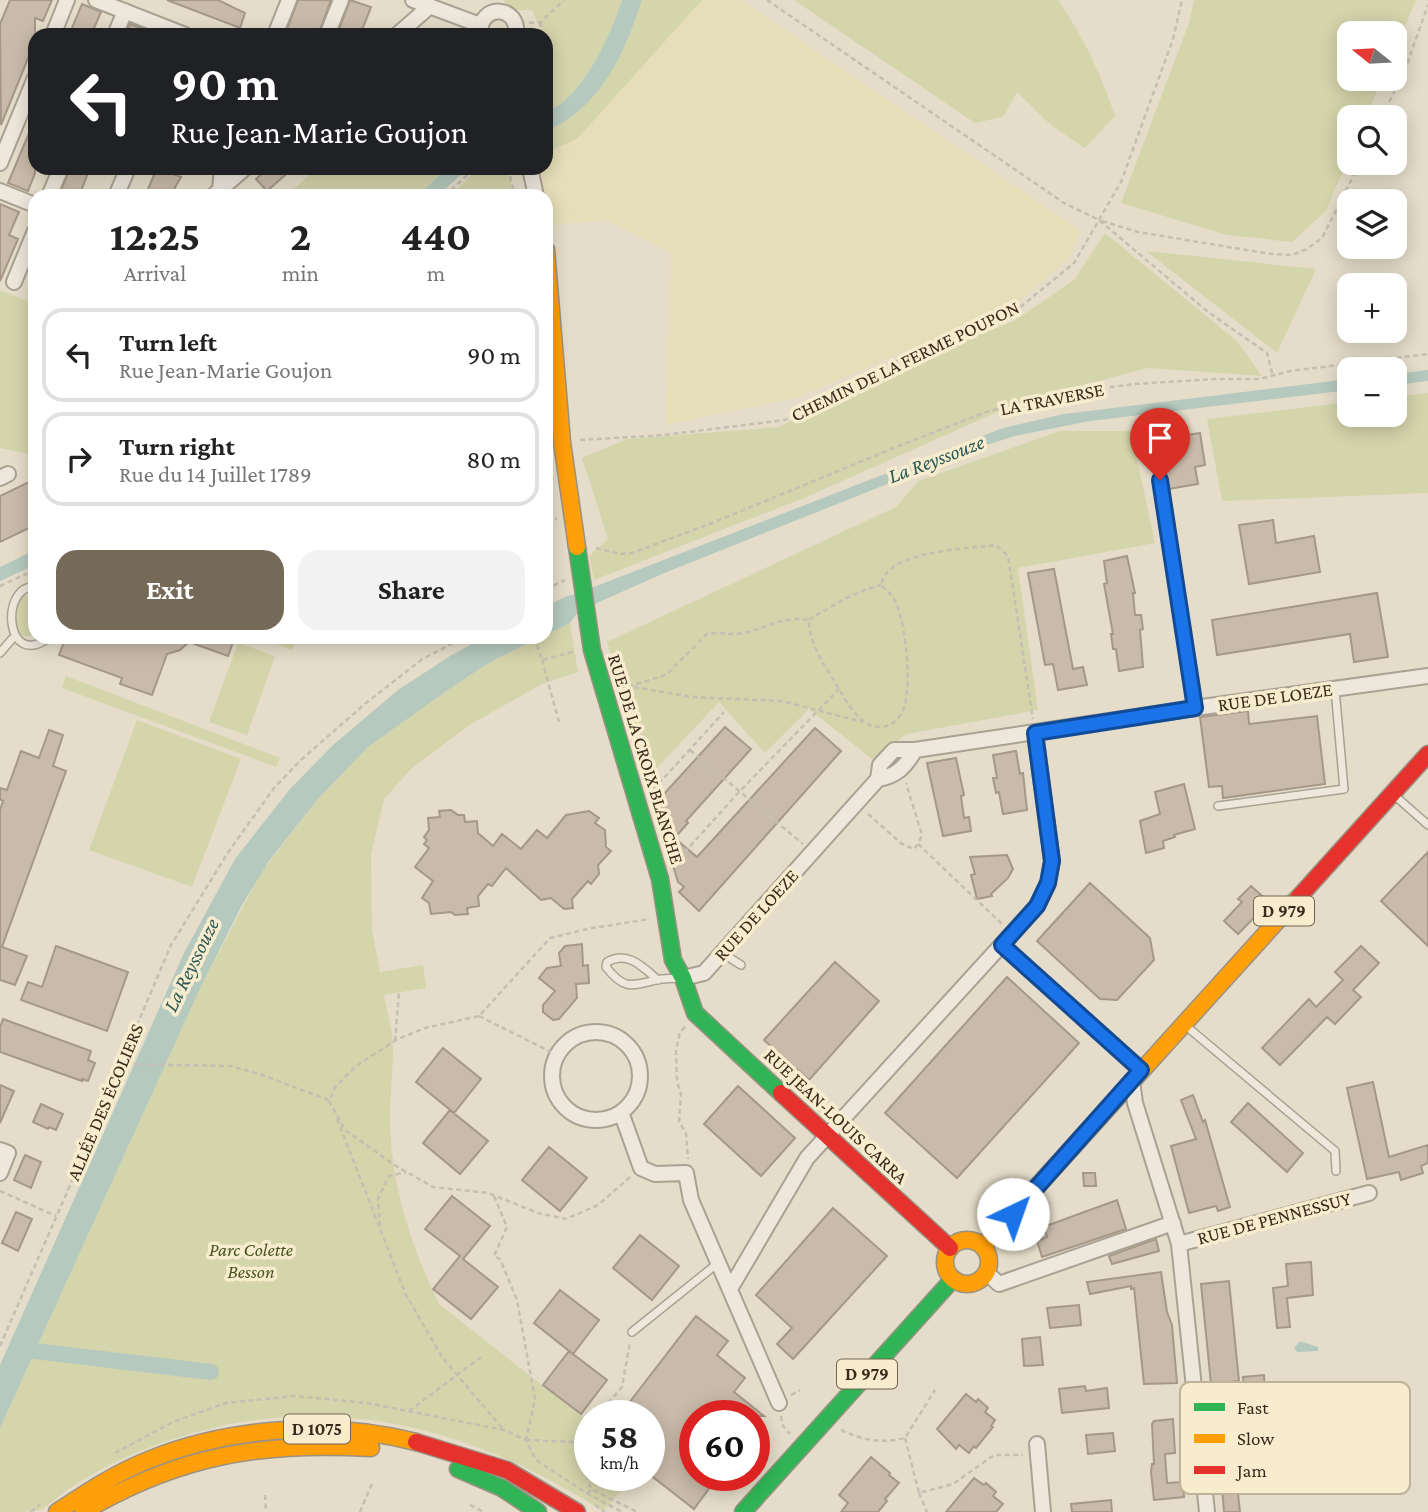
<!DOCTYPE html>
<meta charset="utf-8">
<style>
body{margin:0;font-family:"Crimson Pro",serif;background:#f2f2f2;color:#222;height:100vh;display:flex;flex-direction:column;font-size:26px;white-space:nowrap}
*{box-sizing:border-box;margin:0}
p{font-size:23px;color:#767676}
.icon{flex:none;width:38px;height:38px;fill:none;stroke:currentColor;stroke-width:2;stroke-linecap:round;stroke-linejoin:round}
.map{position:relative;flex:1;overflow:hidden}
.details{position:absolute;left:28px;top:189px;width:525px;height:455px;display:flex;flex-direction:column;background:#fff;border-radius:21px;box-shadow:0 4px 18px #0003}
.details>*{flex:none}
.top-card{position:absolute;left:28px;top:28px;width:525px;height:147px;border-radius:21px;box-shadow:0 4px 18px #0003;background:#202124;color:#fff;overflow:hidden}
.needle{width:46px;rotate:288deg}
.fabs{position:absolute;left:1337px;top:21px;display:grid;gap:14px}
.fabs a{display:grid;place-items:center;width:70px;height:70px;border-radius:14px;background:#fff;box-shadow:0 4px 18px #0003;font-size:35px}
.speed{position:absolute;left:574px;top:1400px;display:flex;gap:14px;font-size:35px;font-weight:700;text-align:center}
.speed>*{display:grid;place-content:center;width:91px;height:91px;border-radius:50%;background:#fff;box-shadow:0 4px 18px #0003;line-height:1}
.speed small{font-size:18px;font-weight:400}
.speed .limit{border:10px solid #d22;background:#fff;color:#111}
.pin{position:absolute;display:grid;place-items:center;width:60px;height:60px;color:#fff;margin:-72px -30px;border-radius:50% 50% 50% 0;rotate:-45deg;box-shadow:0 0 7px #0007}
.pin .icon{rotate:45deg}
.me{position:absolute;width:77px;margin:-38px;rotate:42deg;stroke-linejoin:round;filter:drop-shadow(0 0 5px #0008)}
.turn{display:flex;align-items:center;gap:24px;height:147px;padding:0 28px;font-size:32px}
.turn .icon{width:91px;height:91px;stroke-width:2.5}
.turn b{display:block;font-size:49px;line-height:60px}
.eta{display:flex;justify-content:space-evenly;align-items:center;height:119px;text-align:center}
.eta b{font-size:42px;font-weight:700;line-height:49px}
.button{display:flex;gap:14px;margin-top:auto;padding:14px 28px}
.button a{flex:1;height:80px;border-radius:21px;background:#756958;color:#fff;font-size:28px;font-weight:700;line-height:80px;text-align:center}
.button a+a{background:#f2f2f2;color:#222}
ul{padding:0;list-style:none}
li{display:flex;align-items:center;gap:21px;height:94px;margin:0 14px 10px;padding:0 14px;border:4px solid #e0e0e0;border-radius:21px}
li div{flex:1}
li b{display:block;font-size:26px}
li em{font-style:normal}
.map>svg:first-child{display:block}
.farmland{fill:#e6deb8}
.green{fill:#d4d5ab}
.water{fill:#b6c9be}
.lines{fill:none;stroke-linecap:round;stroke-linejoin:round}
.canal{stroke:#b6c9be;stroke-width:16}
.building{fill:#c9bbaa;stroke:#a59889;stroke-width:2}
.lane-casing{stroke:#a9a293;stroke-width:10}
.street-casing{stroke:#a9a293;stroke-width:18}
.fast-casing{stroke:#999183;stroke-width:19}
.slow-casing{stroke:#999183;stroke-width:19}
.jam-casing{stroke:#999183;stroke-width:19}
.path{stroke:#c4beb3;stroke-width:2.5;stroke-dasharray:5 3.5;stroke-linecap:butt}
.lane{stroke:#ede7dc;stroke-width:7}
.street{stroke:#ede7dc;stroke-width:14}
.fast{stroke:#30b455;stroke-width:16}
.slow{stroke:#ff9f0a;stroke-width:16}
.jam{stroke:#e5322d;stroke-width:16}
.route-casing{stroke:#114b97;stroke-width:18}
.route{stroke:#1a73e8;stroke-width:12}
.labels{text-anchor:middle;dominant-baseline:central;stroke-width:7;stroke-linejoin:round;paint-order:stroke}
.shield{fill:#f7ecce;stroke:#716451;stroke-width:2}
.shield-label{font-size:18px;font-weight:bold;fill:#382a1b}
.street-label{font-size:19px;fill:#382a1b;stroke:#f7ecce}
.park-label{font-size:19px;font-style:italic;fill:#475621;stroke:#f7ecce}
.water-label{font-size:21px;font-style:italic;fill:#2a5957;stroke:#f7ecce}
.key{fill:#f7ecce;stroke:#beb298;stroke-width:2}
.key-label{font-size:19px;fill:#382a1b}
</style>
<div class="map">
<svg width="1428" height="1512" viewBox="0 0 1428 1512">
<rect width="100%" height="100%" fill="#e5ddc9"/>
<path class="farmland" d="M702,0H741L1081,231L1069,258L1018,302L799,397L666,425L671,253L606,220L552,225L540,168H546V152L577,139Z"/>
<path class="green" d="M503,0H622C611,34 583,98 546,112V35H543L532,10H512Z
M642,0H702L577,139L546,152V131C600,108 625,53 642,0Z
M794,0H1058C1083,36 1101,74 1115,116L1085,148L1052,126L1017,92L1003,117L975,123Z
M1194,0H1416L1395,50V33H1349V79H1382L1366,117H1349V157L1326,211L1292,242L1227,235L1121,203L1189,23Z
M317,168H446L418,196H286Z
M483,168H507L514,196H451L474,172Z
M1105,233L1238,342L1262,376L1148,368L1022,401L804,498L594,580L589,556L608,539L582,458L627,439L779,427L884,373L1014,321L1074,280Z
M1146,251L1316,269L1277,353Z
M0,290L35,304V455L0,448Z
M1428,393V493L1222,501L1207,419L1349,402V415H1395V397Z
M1060,431H1131L1155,543L1018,568L1038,710L907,734L872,759L809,709L765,753L719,702L655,770L654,767L645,770L607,642L896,507L918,481Z
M546,433L552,499L546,501Z
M35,595V636H22L14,629V603L23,596Z
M570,623L578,672L542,684L471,724L412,768L384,799L371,855L372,930L380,972L423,965L426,988L384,995C387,1012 393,1031 393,1048C393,1075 389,1101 390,1129C393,1190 412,1249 439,1304L590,1423V1475H635L603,1511C454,1416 301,1384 133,1454C112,1463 91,1474 72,1487C61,1494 49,1506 37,1511C28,1512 10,1512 0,1512V1428L203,982L261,873L318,799L368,747L455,685L494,660Z
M258,637H297L292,650Z
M238,643L275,656L247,735L209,722Z
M66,676L280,758L276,767L62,688Z
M137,720L241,759L192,887L89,850Z"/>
<path class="water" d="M622,0H642C625,53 600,109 546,131V112C583,98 611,34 622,0Z
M446,168H468L438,196H418Z
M1428,370V381L1395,385V374Z
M1349,379V390L1090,421L1015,436L980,447L662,574L579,611L570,623L546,635V606L567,596L576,594L1003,428L1064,414Z
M35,550V565L0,581V567Z
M485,637H541L494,660L455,685L368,747L318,799L269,861L242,905L203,982L0,1428V1365L184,953L235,859L290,789L333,745L398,690L450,656Z
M1300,1341L1318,1347V1351L1297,1352L1294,1348Z"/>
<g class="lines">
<path class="canal" d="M18,1349L211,1372"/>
</g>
<path class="building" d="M10,0H52L43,21L35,18V41L1,125L0,24Z
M167,0H218L245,13L240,28Z
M298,0H331L318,35H285Z
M350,0L371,7L360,35H337Z
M82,4L101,12L91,35H69Z
M130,24L159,35H125Z
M35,119V173L28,191L8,183Z
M70,168H90L79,196H59Z
M157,168L181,177L170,196H145Z
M268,168H293L267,191L256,179Z
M0,204L19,212L9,235L18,239L0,281Z
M1200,433L1205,465L1195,467L1198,484L1168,489L1166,478L1161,474L1156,440Z
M35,479V493L30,495L35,505V525L0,542V496Z
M1273,520L1276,543L1314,536L1320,572L1249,584L1239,525Z
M1127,556L1135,593H1133L1135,615H1141L1143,629L1140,630L1143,667L1119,671L1116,649H1113L1111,634H1113L1104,584L1107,583L1104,561Z
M1054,569L1073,669L1083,667L1087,685L1058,690L1053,664L1045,665L1028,573Z
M1377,593L1388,657L1354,662L1350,634L1217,655L1212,620Z
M66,637H235L228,656L189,642L180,650L167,654L152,695L120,684L122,678L59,655Z
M1248,711L1249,724L1317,716L1325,784L1223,798L1222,786L1209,787L1200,717Z
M725,727L751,749L686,821L688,823L677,835L657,817L662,812L654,805Z
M815,728L841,751L699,911L679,892L684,887L678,882L666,843L672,836L697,857Z
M49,730L63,735L53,766L66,771L2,947L27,956L15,985L0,980V810L3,801L0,799V788L7,790L21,751L39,758Z
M1016,751L1020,774L1023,773L1027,810L1003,814L999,792L996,793L993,778H997L993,755Z
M956,758L964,795L961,796L964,818L969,817L971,831L943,836L927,763Z
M1184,784L1195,829L1174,835L1175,837L1163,841L1164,848L1146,853L1140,821L1160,814L1155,792Z
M451,810L458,815H464L465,822L477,821L478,833L493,846L502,834L521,849L537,830L547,838L566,815L589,811L599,818L595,823L605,830L606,847L611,851L598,865L599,874L591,884L588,881L572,899L573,908L564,909L551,898L541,900L506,868L492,886L488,884L478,896L479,906L467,908L468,914L455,915L451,912L431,914L429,903L422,898L433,881L415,867L429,848L424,844L427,840L424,837L429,830L428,818L440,817L439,811Z
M1428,852V946L1381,901Z
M1007,855L1013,869L1008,878L991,894L992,896L977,899L971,875L975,874L970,857Z
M1090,883L1150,938L1154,960L1117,1000L1100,999L1037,941Z
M1251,886L1269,902L1238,934L1224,921L1242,902L1238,899Z
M582,944L583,966L588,965L589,983L576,984L577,998L559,1019L553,1020L543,1012V1005L555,991L539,978L547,968L561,966L559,953L565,946Z
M56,946L128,972L107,1031L21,1000L28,982L42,987Z
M1361,946L1379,963L1353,990L1361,997L1335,1024L1327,1017L1280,1065L1262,1048L1309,999L1316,1007L1343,980L1335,972Z
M835,962L879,1001L809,1080L764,1040Z
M1007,977L1079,1043L957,1178L885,1113Z
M3,1019L91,1051L88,1060L95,1063L88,1081L82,1079V1081L0,1052V1027Z
M443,1048L481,1079L454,1113L416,1082Z
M1373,1082L1389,1157L1428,1145V1163L1421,1166L1423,1173L1401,1180L1399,1172L1367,1179L1347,1088Z
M0,1085L14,1091L0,1123Z
M738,1086L795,1138L761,1176L704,1124Z
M1193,1095L1203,1122L1205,1120L1230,1207L1218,1211L1216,1206L1189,1213L1171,1146L1196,1139L1181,1100Z
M1248,1103L1303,1153L1287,1172L1231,1122Z
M41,1104L63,1114L56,1130L49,1127L48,1129L33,1122Z
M450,1110L488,1141L460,1174L423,1143Z
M549,1147L587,1178L560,1211L522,1180Z
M25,1155L41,1162L31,1188L14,1180Z
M1083,1173H1095L1096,1186H1084Z
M452,1196L490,1226L463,1259L498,1287L471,1319L433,1289L460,1256L425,1229Z
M1117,1200L1126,1229L1042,1257L1037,1241L1047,1237L1043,1227Z
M833,1208L887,1256L793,1359L777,1344L792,1328L756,1295Z
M16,1212L32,1219L18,1251L2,1243Z
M640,1235L679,1266L652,1300L613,1268Z
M1156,1239L1159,1251L1112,1264L1109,1256Z
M1311,1262L1313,1295L1287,1298L1290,1327L1277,1328L1273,1288L1288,1286L1286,1264Z
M1161,1272L1167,1312L1172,1325L1177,1383L1144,1384L1134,1288L1131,1289V1286L1090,1294L1087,1282Z
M1229,1281L1239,1381L1211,1384L1201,1284Z
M560,1290L599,1320L573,1354L534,1323Z
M1079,1305L1081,1325L1050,1328L1047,1308Z
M696,1316L728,1341L717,1355L745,1378L734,1392L764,1416H695V1475H719L694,1509L649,1474V1416H619Z
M1040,1337L1043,1365L1024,1366L1022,1339Z
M569,1351L607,1380L581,1414L543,1385Z
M1264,1375L1266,1406L1246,1408L1243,1377Z
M1085,1386L1086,1391L1107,1388L1109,1408L1062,1413L1059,1389Z
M966,1394L976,1402L978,1399L988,1408L985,1412L995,1420L991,1426L993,1427L976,1448L974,1446L969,1453L959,1445L956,1449L937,1429Z
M1234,1413L1241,1484H1237L1240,1512H1224L1216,1414Z
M1173,1419L1175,1453L1165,1454L1167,1483L1183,1482L1184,1497L1154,1500L1151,1472L1152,1464H1154L1152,1424L1154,1421Z
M1113,1433L1115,1451L1088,1454L1086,1435Z
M871,1457L890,1473L889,1475L899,1483L885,1499L887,1501L878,1512H841L848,1503L839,1495Z
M974,1478L984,1485L986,1483L996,1492L993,1496L1003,1504L996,1512H946Z
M1111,1500L1112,1512H1072L1071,1504Z"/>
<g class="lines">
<g class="lane-casing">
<path id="lane" d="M1160,480L1195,707
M35,587C0,584 4,672 50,637
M0,653L12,639
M1394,795L1428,825
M1218,806L1344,789L1335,689
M722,953L741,965
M658,980C643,967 627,950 607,962L606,967C624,990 631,986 656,980C664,978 672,979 680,978
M1186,1026L1335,1151L1336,1171
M632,1332L718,1263"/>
</g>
<g class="street-casing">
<path id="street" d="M96,0L185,35
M413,0L480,25
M480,34C479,3 520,5 516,35
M53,35L67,0
M115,35L125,11
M275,35L289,0
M327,35L341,0
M397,35L430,6
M0,163L35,78
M530,168L536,196
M220,190L222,168
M0,191L35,205
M49,196L61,168
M116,196L128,168
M213,196L245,168
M14,282L35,231
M0,478L8,474
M878,779C897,776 906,766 915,750
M1002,945L1141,1070
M683,978L704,973L878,779L880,765L894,750H915L1195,708L1428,676
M552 1076a44 44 0 1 1 88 0a44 44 0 1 1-88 0Z
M1132,1081L1135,1103L1179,1244L1207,1512
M621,1112L641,1168L655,1174L686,1173L691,1200L779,1403
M0,1150L8,1153L0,1173
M1179,1244L1369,1193
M986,1272L999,1284L1173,1223
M730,1289L807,1158L1037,906L1048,883L1052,861L1035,733
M1037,1444L1043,1512"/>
</g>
<g class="fast-casing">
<path id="fast" d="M577,547L592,650L660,879L673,960L683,978L695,1013L781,1093
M458,1469L502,1488L538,1512
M743,1512L953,1279"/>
</g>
<g class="slow-casing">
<path id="slow" d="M546,250L562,442L577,547
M945 1262a22 22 0 1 1 44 0a22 22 0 1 1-44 0Z
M983,1246L1298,898
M57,1512C87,1492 117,1472 151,1459C232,1427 331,1420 416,1442
M83,1512C179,1455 261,1442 371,1448"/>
</g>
<g class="jam-casing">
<path id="jam" d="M1298,898L1428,754
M781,1093L950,1248
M416,1442L507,1470L577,1512"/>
</g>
<path class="path" d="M767,0L1064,203L1099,220L1208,312L1267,353L1273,376
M529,23L541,22L564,0
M539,35L541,22
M1382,117L1406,67L1428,5
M508,168L515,196
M445,196L475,168
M1102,221L1138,232L1271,254L1292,255L1307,249L1322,238L1360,163
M580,440L664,435L785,420L903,358L1018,309L1074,263L1121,182L1173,39L1182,0
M546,519H557
M596,548L620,554L632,553L712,523L901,445L986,412L1025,402L1089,390L1134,384L1217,379H1259L1290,371L1428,354
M0,586L35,570
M546,589L565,580
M809,620C831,606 856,591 881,585
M534,637L542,660L576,651
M542,660L559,722
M634,687L692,697L782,701L862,722
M620,689L666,675L707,634C717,632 726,634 736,634C762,632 779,615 809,620C809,644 824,664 836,684C846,701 865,738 891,724C897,721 902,714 904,708C912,684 906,618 893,597C890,593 885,589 881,585C886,550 968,549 996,545L1008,556L1033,719
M690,750L803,844
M653,790L724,712
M868,814L902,844L914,849L918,844L922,835L906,783
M918,844L1002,924
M673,865L739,792L839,689
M479,1016L557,1055
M685,1027L680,1032L676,1050L677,1082L681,1094L679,1122L686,1133L688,1159
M395,1041L399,992
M117,1064L230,1066L259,1074L329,1100
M337,1119L406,1295L442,1357L502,1428
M630,1177L598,1205L566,1219L538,1213L488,1193L433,1187L396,1166L345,1130L329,1101L336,1086L356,1066L398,1039L425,1028L479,1016L550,938L587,929L649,919
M0,1191L56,1216
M494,1196L507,1227L494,1256L500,1259L517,1300L535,1399L526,1440
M380,1226L378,1199L389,1176L406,1172
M0,1346L74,1176L110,1080L132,1037L171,945L229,851L274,788L302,759L366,703L421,660L464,637
M791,1395L800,1390
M409,1411L481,1357
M597,1416L622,1387L630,1342
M781,1416L783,1426L790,1434
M841,1430C863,1440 881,1444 905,1438L935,1390
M905,1438L919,1493L953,1484L994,1455H1023
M526,1440L574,1442L590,1425
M575,1443L591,1489
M115,1453L173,1422L226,1403L295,1396L367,1403L504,1430L526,1440L536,1460L588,1494L622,1512
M919,1493L927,1512
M588,1494L591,1489L637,1512
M265,1495L266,1512
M470,1505L484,1512
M595,1505L605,1512
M31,1512L40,1504
M360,1512L373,1481"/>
<use href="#lane" class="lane"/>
<use href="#street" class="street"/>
<use href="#fast" class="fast"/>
<use href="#slow" class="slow"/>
<use href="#jam" class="jam"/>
</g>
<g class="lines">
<g class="route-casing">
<path id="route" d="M1013,1214L1141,1070L1002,945L1037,906L1048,883L1052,861L1035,733L1195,708L1160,480"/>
</g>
<use href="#route" class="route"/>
</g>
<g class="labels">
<g class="shield">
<rect x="1254" y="896.5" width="60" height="29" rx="5"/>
<rect x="837" y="1359.5" width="60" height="29" rx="5"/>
<rect x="284" y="1414.5" width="66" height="29" rx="5"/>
</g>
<g class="shield-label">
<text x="1284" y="911">D 979</text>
<text x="867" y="1374">D 979</text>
<text x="317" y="1429">D 1075</text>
</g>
<g class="street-label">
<text transform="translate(905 361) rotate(-26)">CHEMIN DE LA FERME POUPON</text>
<text transform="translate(1052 399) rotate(-11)">LA TRAVERSE</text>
<text transform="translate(1275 697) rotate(-8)">RUE DE LOEZE</text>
<text transform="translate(646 759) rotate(73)">RUE DE LA CROIX BLANCHE</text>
<text transform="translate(756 915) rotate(-48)">RUE DE LOEZE</text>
<text transform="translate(105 1102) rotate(-67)">ALLÉE DES ÉCOLIERS</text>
<text transform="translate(836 1116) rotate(43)">RUE JEAN-LOUIS CARRA</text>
<text transform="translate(1274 1218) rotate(-15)">RUE DE PENNESSUY</text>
</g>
<g class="park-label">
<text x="251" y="1249">Parc Colette<tspan x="251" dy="22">Besson</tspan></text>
</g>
<g class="water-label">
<text transform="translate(936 459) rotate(-21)">La Reyssouze</text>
<text transform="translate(191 965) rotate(-64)">La Reyssouze</text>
</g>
</g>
<rect x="1180" y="1382" width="230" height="112" rx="10" class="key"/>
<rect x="1194" y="1403" width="31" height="8" fill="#30b455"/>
<rect x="1194" y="1434" width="31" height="9" fill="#ff9f0a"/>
<rect x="1194" y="1466" width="31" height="8" fill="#e5322d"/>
<g class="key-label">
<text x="1237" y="1414">Fast</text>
<text x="1237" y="1445">Slow</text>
<text x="1237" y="1477">Jam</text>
</g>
</svg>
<div class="fabs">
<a><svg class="needle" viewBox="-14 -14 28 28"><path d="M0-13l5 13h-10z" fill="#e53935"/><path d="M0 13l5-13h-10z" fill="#767676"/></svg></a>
<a><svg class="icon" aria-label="search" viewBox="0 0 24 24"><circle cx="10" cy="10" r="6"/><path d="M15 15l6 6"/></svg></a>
<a><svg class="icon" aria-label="layers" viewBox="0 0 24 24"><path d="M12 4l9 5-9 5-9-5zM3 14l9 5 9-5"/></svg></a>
<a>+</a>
<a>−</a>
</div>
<div class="speed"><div>58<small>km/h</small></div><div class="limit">60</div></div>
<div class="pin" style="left:1160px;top:480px;background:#d93025"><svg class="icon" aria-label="arrive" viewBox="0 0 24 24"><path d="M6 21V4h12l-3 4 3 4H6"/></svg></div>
<svg class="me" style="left:1013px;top:1214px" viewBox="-20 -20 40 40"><circle r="19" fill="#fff"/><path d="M0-13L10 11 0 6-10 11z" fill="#1a73e8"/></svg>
<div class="top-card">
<div class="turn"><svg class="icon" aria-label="left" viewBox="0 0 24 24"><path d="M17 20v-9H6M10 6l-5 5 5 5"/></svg><div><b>90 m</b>Rue Jean-Marie Goujon</div></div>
</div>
<section class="details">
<div class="eta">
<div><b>12:25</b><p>Arrival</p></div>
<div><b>2</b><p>min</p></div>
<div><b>440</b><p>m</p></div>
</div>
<ul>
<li><svg class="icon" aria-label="left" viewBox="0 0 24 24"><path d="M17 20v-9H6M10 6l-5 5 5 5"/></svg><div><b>Turn left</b><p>Rue Jean-Marie Goujon</p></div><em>90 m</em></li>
<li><svg class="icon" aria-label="right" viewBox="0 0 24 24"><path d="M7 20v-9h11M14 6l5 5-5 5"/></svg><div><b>Turn right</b><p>Rue du 14 Juillet 1789</p></div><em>80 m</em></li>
</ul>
<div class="button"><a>Exit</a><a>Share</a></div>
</section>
</div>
